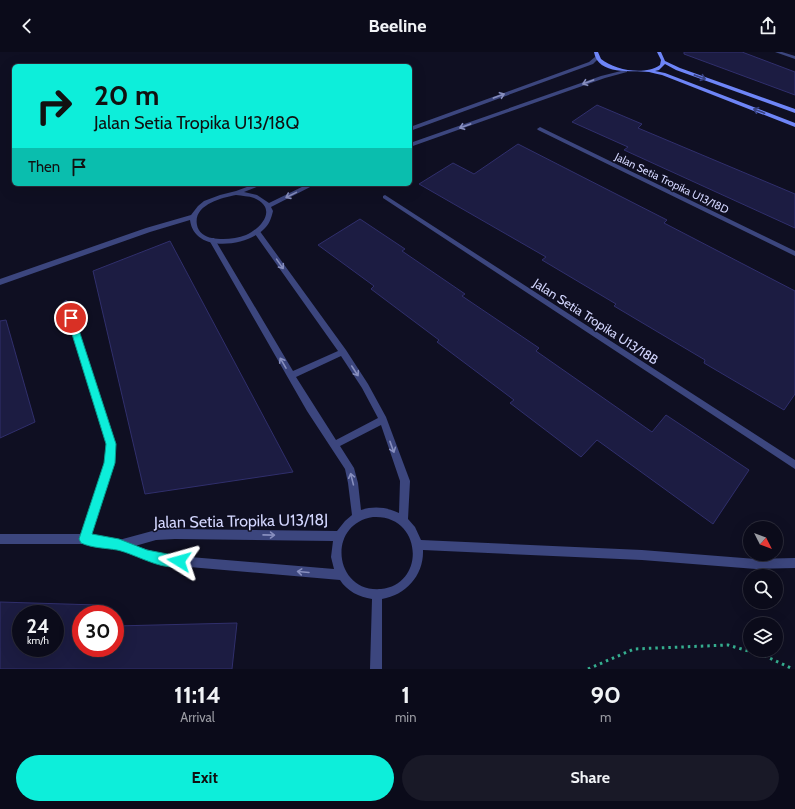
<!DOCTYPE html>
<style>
body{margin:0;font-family:Cabin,sans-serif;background:#191927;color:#f1f3f6;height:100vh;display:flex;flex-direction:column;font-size:15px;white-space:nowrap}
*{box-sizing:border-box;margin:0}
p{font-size:13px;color:#9a9ba2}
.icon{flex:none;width:22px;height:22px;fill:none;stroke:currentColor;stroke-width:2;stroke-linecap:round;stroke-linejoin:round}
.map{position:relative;height:617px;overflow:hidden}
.drawer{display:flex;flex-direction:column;background:#0b0b1a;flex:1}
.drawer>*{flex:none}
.hud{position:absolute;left:12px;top:12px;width:400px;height:122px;border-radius:6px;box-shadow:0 4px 16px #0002,0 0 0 1px #2b2b39;background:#0deeda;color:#111;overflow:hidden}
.needle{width:26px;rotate:132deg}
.controls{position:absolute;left:743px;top:469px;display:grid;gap:8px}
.controls a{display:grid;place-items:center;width:40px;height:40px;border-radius:50%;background:#0b0b1a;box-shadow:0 4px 16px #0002,0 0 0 1px #2b2b39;font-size:20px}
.speed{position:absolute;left:12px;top:553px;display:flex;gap:8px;font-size:20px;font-weight:700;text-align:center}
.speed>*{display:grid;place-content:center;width:52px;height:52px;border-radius:50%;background:#0b0b1a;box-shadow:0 4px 16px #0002,0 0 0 1px #2b2b39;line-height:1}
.speed small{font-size:10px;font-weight:400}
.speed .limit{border:6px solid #d22;background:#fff;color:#111}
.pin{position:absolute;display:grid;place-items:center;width:34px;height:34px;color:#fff;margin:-17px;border:2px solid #fff;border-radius:50%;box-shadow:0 1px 4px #0007}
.me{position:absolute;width:44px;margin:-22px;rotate:278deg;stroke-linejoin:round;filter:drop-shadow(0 0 3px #0008)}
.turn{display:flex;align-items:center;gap:14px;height:84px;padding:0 16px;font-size:18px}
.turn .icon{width:52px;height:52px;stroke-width:2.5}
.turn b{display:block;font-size:28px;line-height:34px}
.then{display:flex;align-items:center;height:38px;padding:0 16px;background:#0003;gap:8px;font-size:15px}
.eta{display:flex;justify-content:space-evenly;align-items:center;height:68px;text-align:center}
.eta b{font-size:24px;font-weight:700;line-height:28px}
.primary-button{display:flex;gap:8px;margin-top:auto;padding:8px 16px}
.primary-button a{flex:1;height:46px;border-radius:24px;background:#0deeda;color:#111;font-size:16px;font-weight:700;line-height:46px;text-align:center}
.primary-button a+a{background:#191927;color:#f1f3f6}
header{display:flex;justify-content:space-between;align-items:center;height:52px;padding:0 16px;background:#0b0b1a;font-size:18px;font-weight:700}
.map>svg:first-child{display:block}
.building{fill:#1c1c42;stroke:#302f6c;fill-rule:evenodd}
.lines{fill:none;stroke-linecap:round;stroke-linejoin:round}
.path{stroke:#35ae8f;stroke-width:3;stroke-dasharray:2.5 4;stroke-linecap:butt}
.minor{fill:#3c467e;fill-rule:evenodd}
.tertiary{fill:#3c467e;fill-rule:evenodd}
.secondary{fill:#6e85f7;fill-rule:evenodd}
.oneway{stroke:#3a4482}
.oneway2{stroke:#878ebe}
.route{fill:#0deeda;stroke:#089b8e}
.labels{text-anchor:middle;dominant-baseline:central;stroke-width:3;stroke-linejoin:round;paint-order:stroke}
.far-street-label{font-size:11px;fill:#d2d5fd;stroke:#0f0f22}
.street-label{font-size:13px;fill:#d2d5fd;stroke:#0f0f22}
.near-street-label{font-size:16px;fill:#d2d5fd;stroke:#0f0f22}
</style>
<header><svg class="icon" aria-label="back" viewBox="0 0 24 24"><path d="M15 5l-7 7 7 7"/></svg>Beeline<svg class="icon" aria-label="share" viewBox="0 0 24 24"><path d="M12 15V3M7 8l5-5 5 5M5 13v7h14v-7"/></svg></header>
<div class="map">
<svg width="795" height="617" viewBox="0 0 795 617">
<rect width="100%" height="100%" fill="#0f0f22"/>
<path class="building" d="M684,0H742L795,20V43L684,2Z
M597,53L642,72L638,76L795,142V176L624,98L628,95L572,70Z
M518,92L667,168L664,171L795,239V342L784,358L704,311L705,308L614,254L616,252L542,208L546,205L419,132L453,111L474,122Z
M360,167L405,197L402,199L465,242L462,244L539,296L536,299L652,380L666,363L749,418L713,472L597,388L581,405L510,351L514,348L437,290L439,288L371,237L374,234L318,193Z
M170,189L293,420L145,442L93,219Z
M6,268L35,370L0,386V269Z
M0,550L97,553V562H81V596H115V574L237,571L232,617H0ZM21,562H55V596H21Z"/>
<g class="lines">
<path class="path" d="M588,617L634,597L728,593L765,604L793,617"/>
<path class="minor" d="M775,0H782L795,4V7Z
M540,75L795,199V204L538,78L537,77Z
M385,143L795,408V417L383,146V144Z
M255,178H259L346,298L368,332L386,365L410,429L408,467L415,475L421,488L642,498L756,507L795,506V516L756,517L642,508L423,498C424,523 406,543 382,547V617H370L372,547C359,545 347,539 340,528L166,513L147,508L119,498L85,492H0V482H82L104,411L107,392L62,251L66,248L70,251L115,392L114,411L91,483L119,488L156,478L175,477L337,479L345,469L352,463L348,431L345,417L307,359L209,188L212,186H214L293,319L338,299L255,182ZM341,304L362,336L378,366L336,388L296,325ZM381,373L400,429L399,461C386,455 374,454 361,458L358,431L354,416L340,394ZM373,465C422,462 427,532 381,537C334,541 326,472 373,465ZM175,487L333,489L331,505L334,517L166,503L135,494L156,488Z"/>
<path class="tertiary" d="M595,5L599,6L593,12L410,79V75L589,10Z
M625,18L627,19V20L605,26L410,95V91L601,24Z
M255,132H264L244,140L257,143L269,151L308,132H316L271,155L273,159C271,167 269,173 263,178C244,195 194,201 190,168L150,180L0,233V227L146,176L191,163L198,154L204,149L220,143L236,139ZM236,143C242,144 249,144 254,146C278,156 262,176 246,183C236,187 222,188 212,186C205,185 198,180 197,173C193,153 221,146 236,143Z"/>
<path class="secondary" d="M594,0H598L601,7C615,18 644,24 660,13L661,8L657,0H661L665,9L680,16L795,57V61L676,18L665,12L659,18L655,19L665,21L795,71V75L662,23C657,22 653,21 649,20C632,18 598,24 594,0Z"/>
</g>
<defs><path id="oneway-shaft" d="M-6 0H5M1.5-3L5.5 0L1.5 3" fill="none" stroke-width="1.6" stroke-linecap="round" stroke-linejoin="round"/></defs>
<g class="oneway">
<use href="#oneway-shaft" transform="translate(700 25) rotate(20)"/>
<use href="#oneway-shaft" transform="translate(759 59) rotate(-159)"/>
</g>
<g class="oneway2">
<use href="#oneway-shaft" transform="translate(588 30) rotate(160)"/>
<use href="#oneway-shaft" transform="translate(499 44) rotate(-20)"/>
<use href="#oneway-shaft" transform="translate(465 74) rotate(160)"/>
<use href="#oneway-shaft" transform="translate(291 143) rotate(154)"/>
<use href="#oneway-shaft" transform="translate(280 212) rotate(55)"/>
<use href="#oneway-shaft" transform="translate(283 311) rotate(-120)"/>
<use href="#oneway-shaft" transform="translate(355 319) rotate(57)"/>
<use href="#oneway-shaft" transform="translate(392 395) rotate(70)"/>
<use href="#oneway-shaft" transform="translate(352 427) rotate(-104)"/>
<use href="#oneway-shaft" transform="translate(269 483) rotate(1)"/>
<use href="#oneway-shaft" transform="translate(303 520) rotate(-175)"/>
</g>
<path class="route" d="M71,262L75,266L116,392L115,411L92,482L119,487L147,498L183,505L185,509L183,513C165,521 136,502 117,498C105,496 92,496 81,491L79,487L104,411L106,392L67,266Z"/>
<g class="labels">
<g class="far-street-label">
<text transform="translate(672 131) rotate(26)">Jalan Setia Tropika U13/18D</text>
</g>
<g class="street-label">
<text transform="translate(596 269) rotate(33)">Jalan Setia Tropika U13/18B</text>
</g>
<g class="near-street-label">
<text transform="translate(241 469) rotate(-1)">Jalan Setia Tropika U13/18J</text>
</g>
</g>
</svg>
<div class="controls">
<a><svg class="needle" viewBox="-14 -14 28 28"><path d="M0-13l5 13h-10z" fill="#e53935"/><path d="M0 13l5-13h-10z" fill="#9a9ba2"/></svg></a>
<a><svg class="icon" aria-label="search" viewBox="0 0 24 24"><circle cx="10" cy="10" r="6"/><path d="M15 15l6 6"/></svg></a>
<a><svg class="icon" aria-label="layers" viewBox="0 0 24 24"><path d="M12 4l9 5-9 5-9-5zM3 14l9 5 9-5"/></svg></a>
</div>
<div class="speed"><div>24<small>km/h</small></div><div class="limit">30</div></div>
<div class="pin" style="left:71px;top:266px;background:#d93025"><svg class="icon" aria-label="arrive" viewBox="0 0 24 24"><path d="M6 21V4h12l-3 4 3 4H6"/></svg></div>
<svg class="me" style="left:179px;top:509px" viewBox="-20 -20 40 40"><path d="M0-17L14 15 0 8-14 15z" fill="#0deeda" stroke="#fff" stroke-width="4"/></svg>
<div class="hud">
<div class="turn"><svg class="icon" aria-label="right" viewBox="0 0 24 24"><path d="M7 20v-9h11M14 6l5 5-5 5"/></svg><div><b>20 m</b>Jalan Setia Tropika U13/18Q</div></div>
<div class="then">Then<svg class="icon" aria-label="arrive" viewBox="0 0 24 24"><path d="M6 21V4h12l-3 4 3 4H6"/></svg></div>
</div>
</div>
<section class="drawer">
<div class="eta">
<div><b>11:14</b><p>Arrival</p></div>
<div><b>1</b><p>min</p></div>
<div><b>90</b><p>m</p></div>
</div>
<div class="primary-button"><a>Exit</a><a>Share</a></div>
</section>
